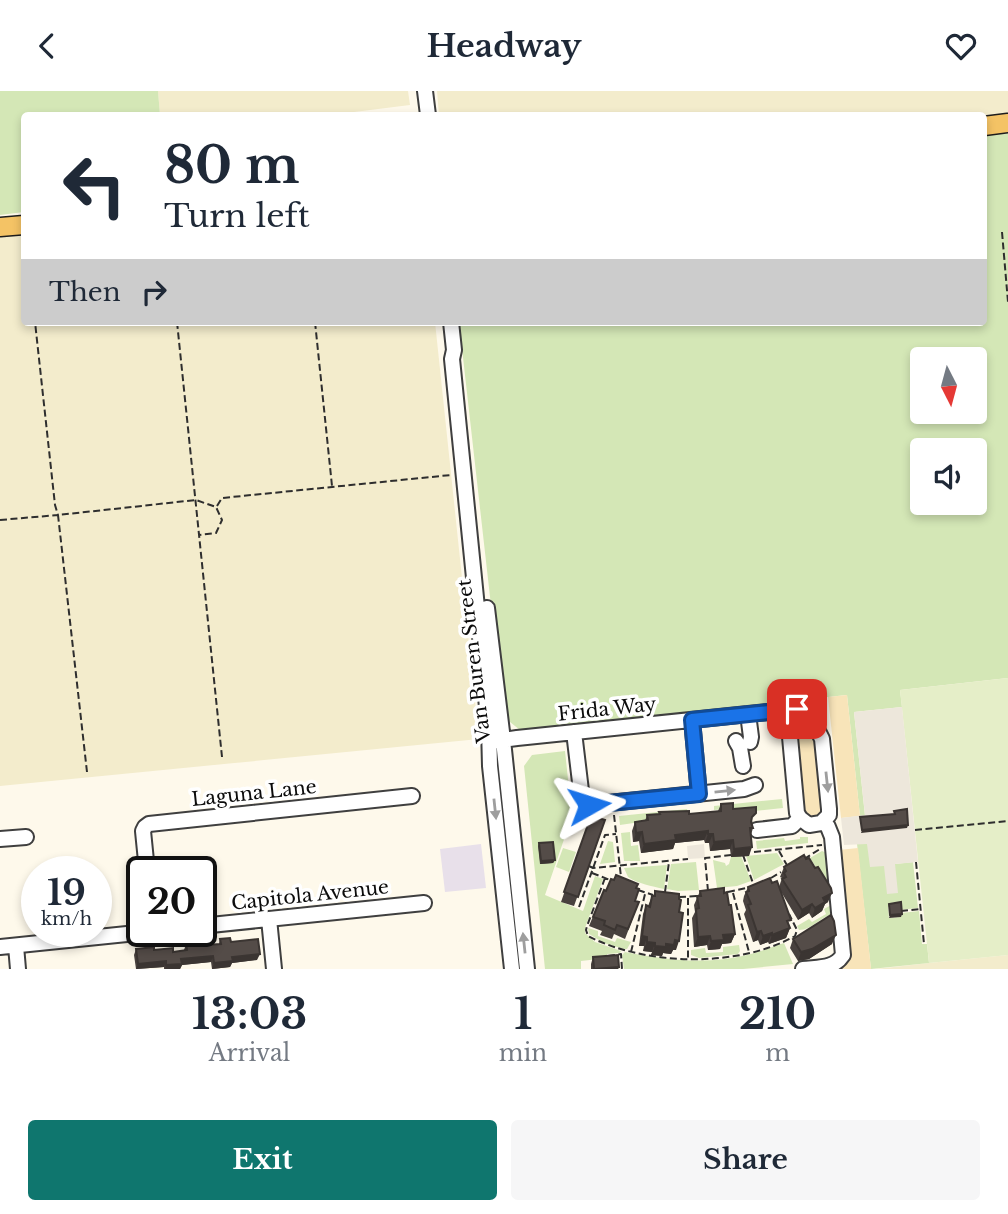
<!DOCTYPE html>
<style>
body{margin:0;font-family:"Libre Baskerville",serif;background:#f6f6f7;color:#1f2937;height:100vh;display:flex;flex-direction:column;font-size:26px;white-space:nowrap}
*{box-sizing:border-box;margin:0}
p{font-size:23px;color:#747a83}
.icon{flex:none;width:38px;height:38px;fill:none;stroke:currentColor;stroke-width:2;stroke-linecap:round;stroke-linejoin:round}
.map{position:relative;height:878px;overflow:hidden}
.details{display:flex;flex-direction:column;background:#fff;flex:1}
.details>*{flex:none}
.top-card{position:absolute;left:21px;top:21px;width:966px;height:214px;border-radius:7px;box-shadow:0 4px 10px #0003;background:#fff;color:#1f2937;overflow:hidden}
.needle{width:46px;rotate:174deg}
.buttons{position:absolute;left:910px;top:256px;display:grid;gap:14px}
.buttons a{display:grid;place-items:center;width:77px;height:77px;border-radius:7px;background:#fff;box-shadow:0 4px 10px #0003;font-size:35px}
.speed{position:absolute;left:21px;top:765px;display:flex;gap:14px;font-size:35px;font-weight:700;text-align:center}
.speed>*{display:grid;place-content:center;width:91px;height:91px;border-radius:50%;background:#fff;box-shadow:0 4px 10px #0003;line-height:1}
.speed small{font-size:18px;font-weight:400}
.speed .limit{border:4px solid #111;border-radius:10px;background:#fff;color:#111}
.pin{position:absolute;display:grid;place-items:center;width:60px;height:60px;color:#fff;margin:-30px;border-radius:14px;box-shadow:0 4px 10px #0006}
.me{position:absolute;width:77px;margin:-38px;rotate:84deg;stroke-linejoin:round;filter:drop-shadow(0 0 5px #0008)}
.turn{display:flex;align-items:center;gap:24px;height:147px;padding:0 28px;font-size:32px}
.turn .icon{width:91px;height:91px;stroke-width:2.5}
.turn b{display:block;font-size:49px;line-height:60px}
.then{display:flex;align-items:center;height:66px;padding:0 28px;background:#0003;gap:14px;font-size:26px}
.eta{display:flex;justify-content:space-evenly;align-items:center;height:119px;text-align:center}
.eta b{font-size:42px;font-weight:700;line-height:49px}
.cta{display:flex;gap:14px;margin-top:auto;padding:14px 28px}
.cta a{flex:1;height:80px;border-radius:7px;background:#0f766e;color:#fff;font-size:28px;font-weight:700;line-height:80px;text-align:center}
.cta a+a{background:#f6f6f7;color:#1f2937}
header{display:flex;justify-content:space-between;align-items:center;height:91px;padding:0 28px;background:#fff;font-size:32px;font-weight:700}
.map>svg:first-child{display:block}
.industrial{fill:#e8e0ea}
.farmland{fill:#f3eccc}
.green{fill:#d4e7b6;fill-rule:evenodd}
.sand{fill:#f8e4b9}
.pitch{fill:#e5eec8}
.plaza{fill:#ede7db}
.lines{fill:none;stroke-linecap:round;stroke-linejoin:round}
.minor-casing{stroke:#3f3f3f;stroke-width:18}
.major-casing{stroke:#1d1d1d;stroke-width:21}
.path{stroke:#2e2e2e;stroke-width:2;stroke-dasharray:7 3.5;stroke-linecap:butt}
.minor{stroke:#fff;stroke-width:14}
.major{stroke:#f4c365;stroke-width:18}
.wall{fill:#48413e}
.shaded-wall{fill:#3b3532}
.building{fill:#544c48;stroke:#3b3532;stroke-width:2}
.oneway{fill:#9e9e9e}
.route-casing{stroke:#114b97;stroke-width:18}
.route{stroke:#1a73e8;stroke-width:12}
.labels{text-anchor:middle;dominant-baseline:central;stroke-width:7;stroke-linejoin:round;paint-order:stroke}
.street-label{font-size:19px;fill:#0c0c0c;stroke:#fff}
</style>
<header><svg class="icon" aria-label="back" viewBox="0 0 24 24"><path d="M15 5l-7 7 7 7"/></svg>Headway<svg class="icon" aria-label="heart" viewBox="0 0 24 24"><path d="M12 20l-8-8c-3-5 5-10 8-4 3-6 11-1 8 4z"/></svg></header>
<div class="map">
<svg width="1008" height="878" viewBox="0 0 1008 878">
<rect width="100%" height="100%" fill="#fef9eb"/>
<path class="industrial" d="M481,753L486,797L445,801L440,758Z"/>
<path class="farmland" d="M158,0H408L410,14L330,24H160Z
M437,0H1008V22L984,25L439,24Z
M24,143V231H435L479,648L0,695V146Z
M1008,864V878H876L929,872Z"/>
<path class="green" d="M0,0H158L160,24H24V121L0,124Z
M1008,42V587L900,599L902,616L854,621L865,725H860L847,604L520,639L510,631L502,612L459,231H984V45ZM922,268H975V320H922ZM922,359H975V411H922Z
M565,660L570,707L571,714L574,719L545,804L583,820L595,785L603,788L585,837V842L595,851L621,860L620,862L607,863V867L581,870V878H545L524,675L532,664Z
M782,708L783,717L736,722V717L714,719V715Z
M687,718L688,724L620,734L619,725Z
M630,741L631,755L638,754L640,770H624L621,742Z
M800,746H808V752L757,758L756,750L784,747L785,750L800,748Z
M608,750L613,751L615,771L600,773Z
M867,752L895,773L913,771L918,817L900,819L888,816L889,827L901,826V822L919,820L922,853H927L929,872L871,878L857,753Z
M563,757L576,761L569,781L556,776Z
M822,760L827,762L833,808L827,794L810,767Z
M777,762L784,773L754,789L746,765Z
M741,765L751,790L737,795L717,797L713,769L725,772L726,775L729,773L731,766Z
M696,771L699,799L678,800L667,798L671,773Z
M667,774L664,798C651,795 639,793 628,786L624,777Z
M833,813L834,823C821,825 812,839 799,839L797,835L809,828L812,831L826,823L824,818Z
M588,837L598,840V845L615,851L617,847L631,851L627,858H624L604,852L589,843Z
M784,852L793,873L743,878H624L622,864L625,861C666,869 707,874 747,864C760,861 772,856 784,852Z
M739,854L740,860L738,863L699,867L691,864V859L705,857L706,862L723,861V856Z"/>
<path class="sand" d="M847,604L860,725L841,727L828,606Z
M798,644L814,646L816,650L823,721L816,727L811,726L805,721L797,647Z
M858,757L871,878H838L839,759Z"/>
<path class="pitch" d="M1008,587V864L929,872L900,599Z"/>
<path class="plaza" d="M902,616L918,771L895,773L898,802L887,803L884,775L870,776L867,753L844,754L841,727L865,724L854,621Z
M704,753L705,767L688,768L687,755Z"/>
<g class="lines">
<g class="minor-casing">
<path id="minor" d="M425,0L428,24
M451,231L454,259L452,268L489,636L490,675L512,878
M487,517L503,649L527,878
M748,623L751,646L750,651
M692,629L699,703
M574,641L582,708L584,712L589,714L744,698L755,694
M495,650L517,647L797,618L811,626L822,648L829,718V724L821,732L809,734L800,727L797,722L790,646L791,635L789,626L779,620
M736,650L740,657L743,675
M757,739L792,735L800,727
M0,748L26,746
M147,780L143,740L145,736L149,733L412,705
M269,828L274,878
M201,835L424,812
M16,855L18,878
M0,856L156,840
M803,878C819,876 834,878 843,864L832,746L828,736L824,730"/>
</g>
<g class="major-casing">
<path id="major" d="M984,35L1008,32
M0,136L24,134"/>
</g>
<path class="path" d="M1002,141L1008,211
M177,231L222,666
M315,231L332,395
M217,415L222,407L451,384
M0,429L58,424L55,414L35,231
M87,681L58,424L196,409L216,416L222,429L216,442L199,444
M614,724L621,786
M915,739L1008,730
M779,760L788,776
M754,761L822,754
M743,764L754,795
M804,768L820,758
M916,771L924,853
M589,775L593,777L688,768
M592,782L610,789
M605,787L587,835L586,839L588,845C646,875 738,877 795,845L797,839L789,823
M771,787L781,781
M638,799L653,804
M708,800L705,767L732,764
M665,801L669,771
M728,801L746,797
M733,802L749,861
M679,806L698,805
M688,807V868
M579,816L605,744L616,743
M901,820L920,818
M631,861L645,803
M608,865L621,863L622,878"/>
<use href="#minor" class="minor"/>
<use href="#major" class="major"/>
</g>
<path class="wall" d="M721,713L733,718L753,731L751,732L753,737L751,744L749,765L731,766L730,758L710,760L709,752H705L704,749L675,752L673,758L641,762L639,750L633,751L632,740L635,731L645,730L647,724L659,723V721L689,723L718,720Z
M591,725L605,729L574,815L561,811Z
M539,752L555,769L553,772L540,773L538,755Z
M784,776L828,811L825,813L822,820L812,827L809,822L798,829L780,799L790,837L786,847L769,853L768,851L760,854L758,849L753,851L744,823L746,819L743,810L744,805L748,796L772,792L779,796L782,787L780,786Z
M636,797L635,810L639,811L625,848L614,843L612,848L600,844L602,840L589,835L604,799L606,800Z
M655,800L676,859H673L671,863L663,862L662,865L651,864L652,861L643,860L644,855H639L643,823L646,814L648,815L652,805H653Z
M700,800L724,802L729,814L735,843L731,852L722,853L720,858L708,859L707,854L694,856L692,827L695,821L694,814Z
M220,848L231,851L257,869L232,872L230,876L212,878L211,871L182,874L180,878H164V876L136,878L134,864L136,858L173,861L184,859L186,853L205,854L219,853Z
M793,848L832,853L809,868L798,870L790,857Z
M593,866L619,876L618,878H591V873Z"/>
<path class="shaded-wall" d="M908,734L907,737L861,742L862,739Z
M708,740L704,749L675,752L673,758L641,762L644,753L675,744Z
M642,741L639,750L633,751L636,742Z
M708,743H713L709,752H705Z
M733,749L730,758L710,760L714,751Z
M752,756L749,765L731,766L734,758Z
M555,769L553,772L540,773L541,770Z
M832,802L828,811L825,813L822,820L812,827L815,817L823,807Z
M812,813L809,822L798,829L802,819Z
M902,823L901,826L889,827L890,824Z
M790,837L786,847L769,853L772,844Z
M761,840L758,849L753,851L757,841Z
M772,842L768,851L760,854L763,845Z
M735,843L731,852L722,853L720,858L708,859L711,850L723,844Z
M836,844L832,853L809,868L798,870L801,861Z
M642,845L647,846L644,855H639Z
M710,845L707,854L694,856L698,846Z
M675,849L679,850L676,859H673L671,863L663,862L662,865L651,864L655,855L666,853Z
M647,851L655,852L652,861L643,860Z
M260,863L257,869L232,872L230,876L212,878L214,872L232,866Z
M213,865L211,871L182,874L180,878H165L166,874L181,868Z
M166,870L164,876L136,878L138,873Z
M619,876L618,878H595Z"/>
<path class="building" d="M733,712V718L756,716V722L752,726L751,731L753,737H750L752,756L734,758L733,749L714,751L713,743H708V740L675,744L676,749L644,753L642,741L636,742L635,731L648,729L647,724L660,723L659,721L689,720V723L721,720V713Z
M907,718L908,734L862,739L860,726L895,723L894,720Z
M591,725L605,729L578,806L564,801Z
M553,751L555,769L541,770L539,752Z
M804,764L806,768L809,767L815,777L818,776L831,797L832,802L823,807L825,811L815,817L812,813L802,819L782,788L786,786L784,782L786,780L784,776Z
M616,784L638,793L636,797L639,798L635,810L639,811L628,838L617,834L615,839L604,834L605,830L593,826L604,799L606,800L611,788L614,789Z
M770,787L772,792L777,790L791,829L787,830L790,837L772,844V842L763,845L761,840L757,841L748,814L751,813L746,801L749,800L748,796Z
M724,797V802L727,801L729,814H731L735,843L723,844L724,849L711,850L710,845L698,846L696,818L699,817L697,805H701L700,800Z
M655,800L679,803V808L681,809L679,821L683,822L679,850L675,849L674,854L666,853V856L655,855V852L647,851V846L642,845L646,814L650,816L652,805H655Z
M901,811L902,823L890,824L889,813Z
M831,824L834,830L836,844L812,858L801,861L793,848Z
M230,847L231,851L258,848L260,863L232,866L233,870L214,872L213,865L181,868L182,873L166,874V870L138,873L136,858L154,856V859L173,857V861L187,859L186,853L204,851L205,854L221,853L220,848Z
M618,864L619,876L594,878L593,866Z"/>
<defs><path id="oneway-solid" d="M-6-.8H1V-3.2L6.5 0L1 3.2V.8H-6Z" transform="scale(1.75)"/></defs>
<g class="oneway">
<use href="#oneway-solid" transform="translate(827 691) rotate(84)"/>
<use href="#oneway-solid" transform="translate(725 700) rotate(-6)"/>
<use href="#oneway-solid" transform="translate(495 718) rotate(84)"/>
<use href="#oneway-solid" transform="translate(524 852) rotate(-96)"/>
</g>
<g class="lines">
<g class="route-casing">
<path id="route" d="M589,714L699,703L692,629L797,618"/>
</g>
<use href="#route" class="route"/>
</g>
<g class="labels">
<g class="street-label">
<text transform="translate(474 570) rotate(-97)">Van Buren Street</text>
<text transform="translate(607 618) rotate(-6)">Frida Way</text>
<text transform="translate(254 702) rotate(-6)">Laguna Lane</text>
<text transform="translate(310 804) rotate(-6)">Capitola Avenue</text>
</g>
</g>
</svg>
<div class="buttons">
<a><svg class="needle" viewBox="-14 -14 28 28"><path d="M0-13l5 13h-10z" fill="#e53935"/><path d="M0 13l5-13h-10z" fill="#747a83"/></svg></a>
<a><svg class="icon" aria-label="sound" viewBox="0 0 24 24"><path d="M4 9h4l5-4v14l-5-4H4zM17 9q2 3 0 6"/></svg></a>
</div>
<div class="speed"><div>19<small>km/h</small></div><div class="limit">20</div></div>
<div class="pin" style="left:797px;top:618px;background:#d93025"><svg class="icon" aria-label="arrive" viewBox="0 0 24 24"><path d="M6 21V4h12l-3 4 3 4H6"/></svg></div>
<svg class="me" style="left:589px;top:714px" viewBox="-20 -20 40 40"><path d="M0-17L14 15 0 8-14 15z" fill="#1a73e8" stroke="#fff" stroke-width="4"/></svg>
<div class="top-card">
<div class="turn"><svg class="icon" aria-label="left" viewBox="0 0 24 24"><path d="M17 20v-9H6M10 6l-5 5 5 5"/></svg><div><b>80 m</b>Turn left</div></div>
<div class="then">Then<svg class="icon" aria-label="right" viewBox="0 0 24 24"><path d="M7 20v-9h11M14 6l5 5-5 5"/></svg></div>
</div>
</div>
<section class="details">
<div class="eta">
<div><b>13:03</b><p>Arrival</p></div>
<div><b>1</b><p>min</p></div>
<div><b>210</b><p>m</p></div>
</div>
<div class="cta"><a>Exit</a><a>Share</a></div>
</section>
